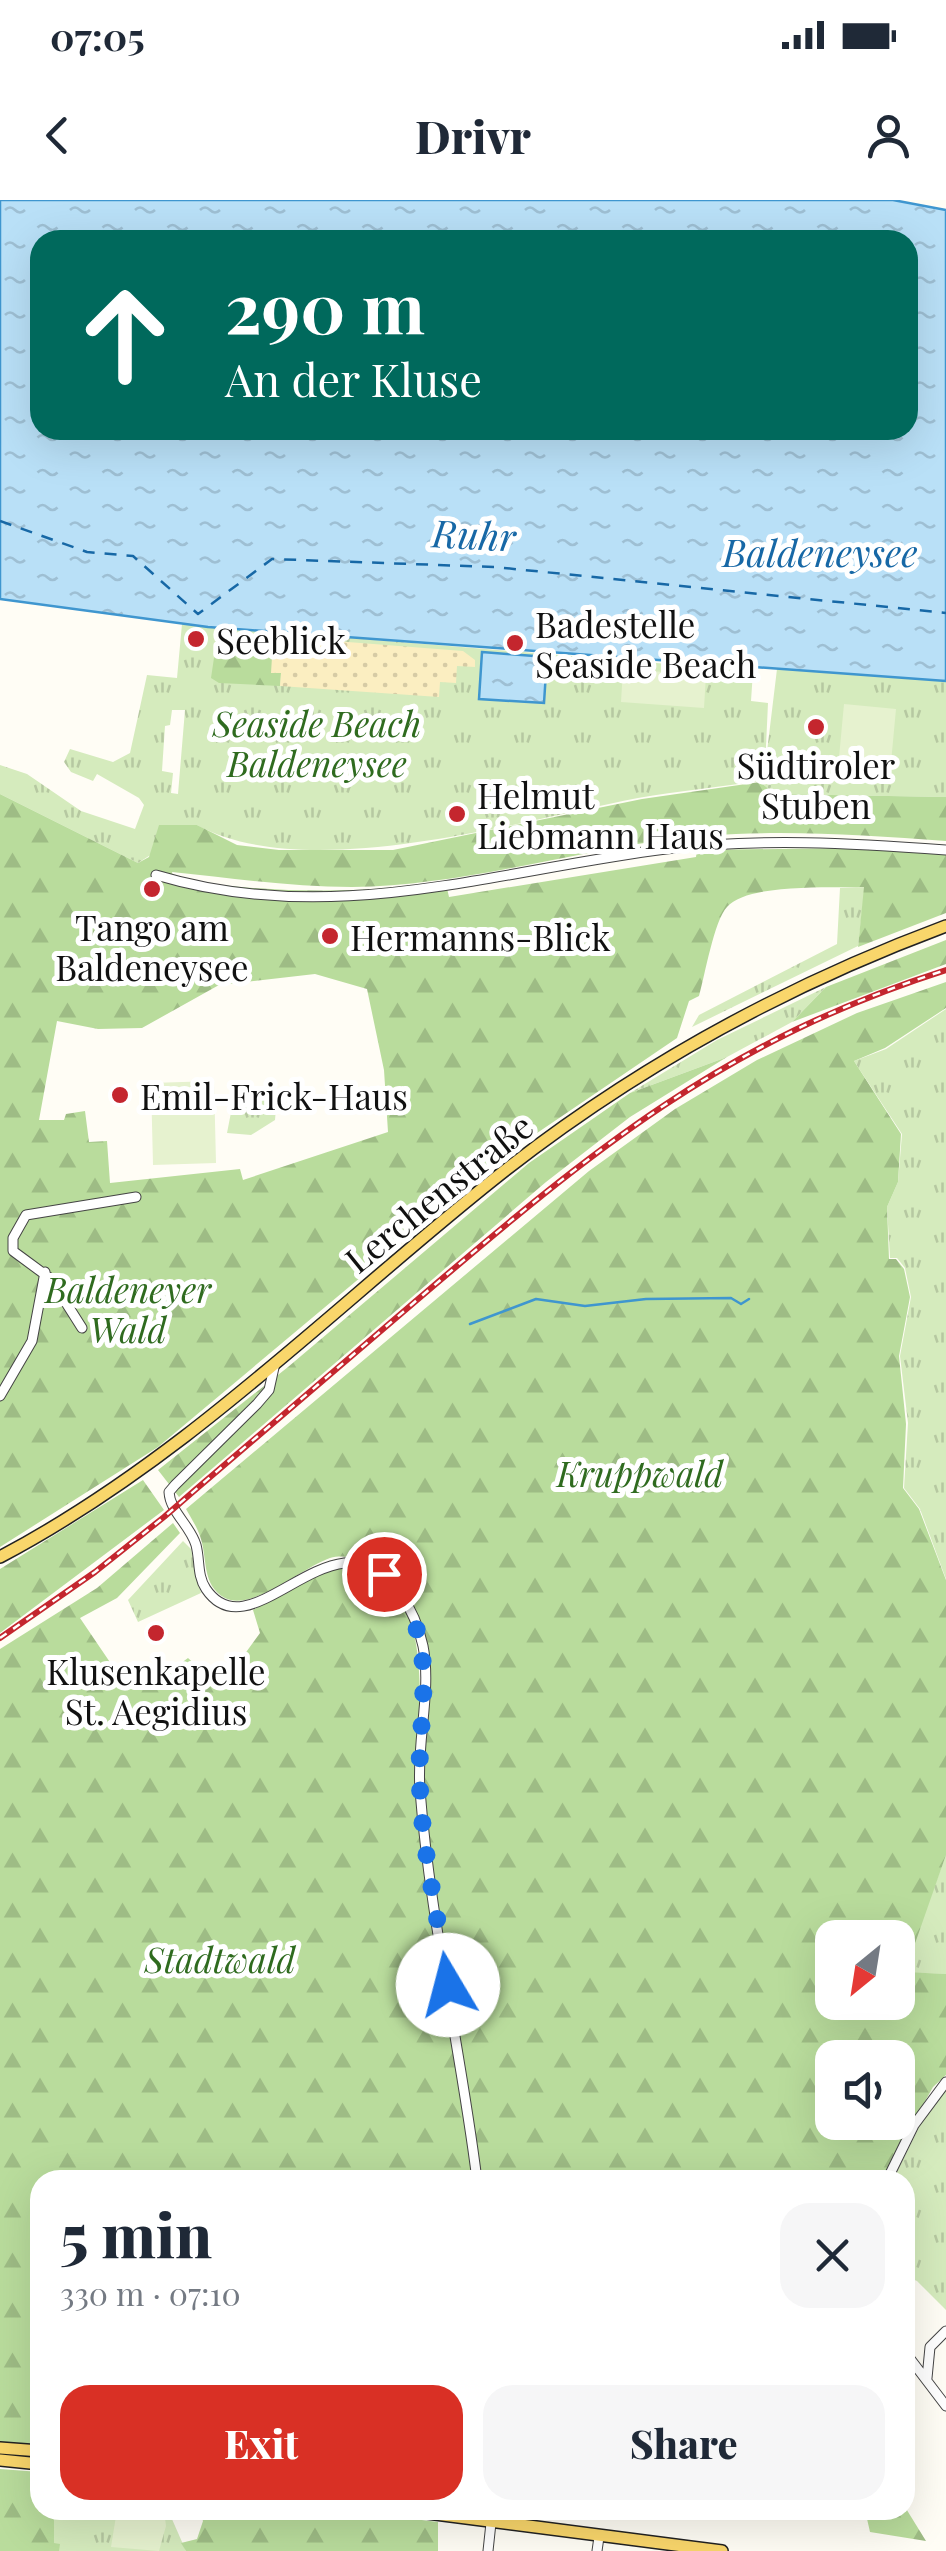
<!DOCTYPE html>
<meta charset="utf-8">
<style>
body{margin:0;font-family:"Playfair Display",serif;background:#f6f6f7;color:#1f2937;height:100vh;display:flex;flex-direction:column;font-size:38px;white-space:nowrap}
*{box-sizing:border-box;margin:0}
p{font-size:32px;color:#747a83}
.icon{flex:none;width:55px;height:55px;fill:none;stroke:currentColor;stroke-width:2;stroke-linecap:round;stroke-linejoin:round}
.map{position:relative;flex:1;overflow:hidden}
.panel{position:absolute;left:30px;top:1970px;width:885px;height:350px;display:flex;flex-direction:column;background:#fff;border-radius:30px;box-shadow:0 10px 40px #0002}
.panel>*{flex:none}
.banner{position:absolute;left:30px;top:30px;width:888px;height:210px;border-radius:30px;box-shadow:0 10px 40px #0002;background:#00695c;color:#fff;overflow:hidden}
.needle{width:65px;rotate:210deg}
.tools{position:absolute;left:815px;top:1720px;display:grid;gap:20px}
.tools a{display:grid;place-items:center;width:100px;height:100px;border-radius:20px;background:#fff;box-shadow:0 10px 40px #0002;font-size:50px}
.pin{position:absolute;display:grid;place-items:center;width:85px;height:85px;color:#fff;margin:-42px;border:5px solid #fff;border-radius:50%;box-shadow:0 2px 10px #0007}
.me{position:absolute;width:110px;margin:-55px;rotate:352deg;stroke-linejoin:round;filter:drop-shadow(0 0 8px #0008)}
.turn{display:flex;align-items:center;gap:35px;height:210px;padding:0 30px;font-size:45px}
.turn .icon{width:130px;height:130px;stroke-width:2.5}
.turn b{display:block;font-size:70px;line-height:85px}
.round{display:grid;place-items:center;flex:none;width:105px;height:105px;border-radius:30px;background:#f6f6f7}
.headline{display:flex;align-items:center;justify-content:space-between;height:170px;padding:0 30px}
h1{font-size:60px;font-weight:800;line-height:75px}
.action{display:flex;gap:20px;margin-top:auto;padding:20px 30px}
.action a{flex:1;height:115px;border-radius:30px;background:#d93025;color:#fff;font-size:40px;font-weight:800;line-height:115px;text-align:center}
.action a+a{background:#f6f6f7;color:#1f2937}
.status{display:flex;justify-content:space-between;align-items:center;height:70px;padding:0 50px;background:#fff;direction:ltr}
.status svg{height:28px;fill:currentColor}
header{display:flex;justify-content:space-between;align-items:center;height:130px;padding:0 30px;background:#fff;font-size:45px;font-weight:800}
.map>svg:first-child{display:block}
.grass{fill:url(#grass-tufts);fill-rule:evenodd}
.forest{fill:url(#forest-firs);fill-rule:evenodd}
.sand{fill:url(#sand-dots)}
.pitch{fill:#e6f2cf}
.water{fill:url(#water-ripples);stroke:#3f96cf;stroke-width:2.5;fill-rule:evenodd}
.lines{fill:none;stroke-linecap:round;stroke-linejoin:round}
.stream{stroke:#3f96cf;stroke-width:2.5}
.ferry{stroke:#1768a6;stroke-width:2.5;stroke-dasharray:12 10;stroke-linecap:butt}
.minor-casing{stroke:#444;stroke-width:11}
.major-casing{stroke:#222;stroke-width:14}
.minor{stroke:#fff;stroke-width:9}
.major{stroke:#f9d66b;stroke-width:11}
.rail-casing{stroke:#c4262e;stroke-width:6}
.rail{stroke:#fff;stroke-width:2.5;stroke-dasharray:8;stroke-linecap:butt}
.route{stroke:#1a73e8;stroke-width:18;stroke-dasharray:0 32.4}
.poi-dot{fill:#c4262e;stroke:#fff;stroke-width:4}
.labels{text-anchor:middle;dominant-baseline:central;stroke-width:10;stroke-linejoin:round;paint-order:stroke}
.poi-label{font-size:35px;fill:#111;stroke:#fff;text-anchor:start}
.park-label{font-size:35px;font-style:italic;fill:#2f6b1f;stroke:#fff}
.street-label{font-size:35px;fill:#111;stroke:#fff}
.water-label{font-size:38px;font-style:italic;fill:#1768a6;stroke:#fff}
</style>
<div class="status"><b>07:05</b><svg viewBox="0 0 49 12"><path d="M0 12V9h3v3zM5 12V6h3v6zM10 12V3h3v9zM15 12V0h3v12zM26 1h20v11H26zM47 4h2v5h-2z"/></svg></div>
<header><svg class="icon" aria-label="back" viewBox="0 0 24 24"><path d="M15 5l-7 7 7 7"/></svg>Drivr<svg class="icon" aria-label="person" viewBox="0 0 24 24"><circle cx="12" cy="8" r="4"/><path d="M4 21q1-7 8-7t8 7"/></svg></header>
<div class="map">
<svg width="946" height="2351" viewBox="0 0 946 2351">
<defs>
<pattern id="grass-tufts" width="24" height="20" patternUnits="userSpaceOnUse" patternTransform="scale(2.5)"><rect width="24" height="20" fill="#d5ebbd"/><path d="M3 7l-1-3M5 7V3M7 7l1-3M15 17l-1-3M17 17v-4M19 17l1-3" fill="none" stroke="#b6c8a1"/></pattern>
<pattern id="forest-firs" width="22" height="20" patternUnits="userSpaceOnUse" patternTransform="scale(2.5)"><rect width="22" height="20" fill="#b9dc9c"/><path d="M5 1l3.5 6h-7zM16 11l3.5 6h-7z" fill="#9ebc85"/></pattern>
<pattern id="sand-dots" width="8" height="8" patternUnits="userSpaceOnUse" patternTransform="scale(2.5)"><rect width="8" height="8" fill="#fbeec1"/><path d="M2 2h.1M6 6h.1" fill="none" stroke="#d6cba5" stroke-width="1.8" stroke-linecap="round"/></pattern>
<pattern id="water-ripples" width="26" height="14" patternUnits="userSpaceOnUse" patternTransform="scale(2.5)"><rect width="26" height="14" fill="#b9e0f7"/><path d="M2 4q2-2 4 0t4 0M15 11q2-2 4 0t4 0" fill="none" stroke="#9ebfd3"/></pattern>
</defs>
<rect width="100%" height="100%" fill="#fffdf5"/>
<path class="grass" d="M182,424L753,471L751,501L768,503L765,568L777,469L946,481V597L775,594L759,581C719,587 678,591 638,598C519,621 306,685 197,625L138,663L0,594V565L27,574L81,611L135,629L144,605L139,598L97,574L93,581L71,572L64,562L70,549L113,562L130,553L147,475L177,478ZM172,510H185L178,594L171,593L173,573L162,571L165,526L170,525Z
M865,687L858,746L692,827L699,815L837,744L840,688Z
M826,787L792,822L727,857L630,893L717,840Z
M946,809V1379L920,1309L904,1288L908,1223L900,1156L911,1097L905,1068L897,1058H890L887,1007L898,982L902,934L854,861L886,849Z
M269,890L277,897L275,920L251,935L227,933L234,897Z
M183,1341L191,1349L201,1393L138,1422L128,1400Z
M946,1655V1774L905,1773L906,1763Z
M946,1889V2110L917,2081L905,2076V1980H893L922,1921Z
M54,2310H168L186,2351H59V2345L54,2344Z"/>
<path class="forest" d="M215,451L272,457L281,473L280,486L219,483L211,478Z
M760,582L775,594L946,597V641C848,634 749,627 651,642C552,657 453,686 352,687C291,687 231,678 172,672L173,678C265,694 352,693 446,684L449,697L696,657L697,650L849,648L946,654V713L858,747L864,687C833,688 747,683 727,707C714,721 705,775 699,796L689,801L677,838L515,948L158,1247L0,1347V594L138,663L149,657L159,625H197L237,645L279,650H393L642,599ZM315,774L367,789L384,870L388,932L243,980L240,969L110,983L107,941L89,942L85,911L66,914L64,920H39L57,821L98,829L142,828L219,785Z
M946,740V764L792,822L826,787Z
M946,782V808L885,848L854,861L901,934L898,982L887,1007L889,1059H896L904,1069L910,1097L899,1156L906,1224L903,1288L919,1309L946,1380V1655L905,1772L946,1774V1875L933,1887L881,1980H40V2246L0,2242V1449L97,1388L173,1323L180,1333L117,1398L80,1418L122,1480L135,1468L158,1480L188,1458L220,1488L260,1433L253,1410C275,1398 328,1362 351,1364C441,1371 418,1531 416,1589L422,1588C424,1517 447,1410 374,1366C362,1359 345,1354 330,1358C303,1367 252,1412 225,1398C201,1385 208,1358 200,1336C197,1327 191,1318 186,1309L589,971L675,909L757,860L857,813ZM832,1738H898V1802H832ZM832,1858H898V1922H832Z
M727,857L630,917L546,982L179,1297L158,1270L288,1167L529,963L630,893Z
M143,1280L164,1310L0,1433V1369Z
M0,2269L40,2272V2310H54V2343L60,2344L59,2351H0Z
M905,2307L926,2341L870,2332L865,2310Z
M199,2310H340L438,2322V2351H186L181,2343L197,2339L203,2321Z"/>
<path class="sand" d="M258,435L463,451L475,460V467L457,466L456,483L440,482L439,497L280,486L281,473H271L272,457L256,455Z"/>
<path class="pitch" d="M623,469L706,475L704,508L621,502Z
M844,504L896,509L889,584L837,579Z
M214,881L216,963L153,965L151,883Z
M117,2310H164L166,2326L159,2351L111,2347Z"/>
<path class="water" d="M0,0H893L946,10V481L208,427L0,399ZM908,40V230H40V40Z
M482,452L547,457L544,503L479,499Z"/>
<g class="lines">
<path class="stream" d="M470,1124L536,1099L585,1106L646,1099L731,1098L741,1104L749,1099"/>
<path class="ferry" d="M0,321L87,352L133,356L198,414L272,359L495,367L946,413"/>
<g class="minor-casing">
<path id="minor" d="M156,675C333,728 492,671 666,649C760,638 852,643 946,650
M82,1128L51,1079L13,1051V1038L26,1015L136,997
M275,1163L269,1190L257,1204L175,1285L169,1292C170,1312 190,1325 196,1345C200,1360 197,1376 206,1389C252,1457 335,1302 399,1391C410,1407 419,1427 423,1446C432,1491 416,1543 420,1590C430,1720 461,1850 477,1980
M0,1196L32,1141L45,1072
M887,1980L914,1925L946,1882
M905,2077L909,2074
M905,2152L946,2206
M927,2178L930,2147L946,2131
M488,2351L491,2323
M597,2351L599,2337"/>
</g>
<g class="major-casing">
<path id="major" d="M0,1357C186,1259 334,1106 498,976C633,869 785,786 946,726
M0,2248L40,2251
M0,2260L40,2264
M404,2310L722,2351"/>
</g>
<use href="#minor" class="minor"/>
<use href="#major" class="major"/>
<g class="rail-casing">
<path id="rail" d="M0,1438L95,1372L164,1317C248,1244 333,1172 417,1100C590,952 725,840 946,770"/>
</g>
<use href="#rail" class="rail"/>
</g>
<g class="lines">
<path class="route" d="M384,1374C445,1439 416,1508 420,1587C422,1652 439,1720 448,1785"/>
</g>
<g class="poi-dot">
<circle cx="196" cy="439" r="10"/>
<circle cx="515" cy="443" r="10"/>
<circle cx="816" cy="527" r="10"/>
<circle cx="457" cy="614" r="10"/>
<circle cx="152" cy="689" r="10"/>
<circle cx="330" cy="736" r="10"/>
<circle cx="120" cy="895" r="10"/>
<circle cx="156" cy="1433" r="10"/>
</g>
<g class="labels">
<g class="poi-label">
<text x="535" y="423">Badestelle<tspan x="535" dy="40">Seaside Beach</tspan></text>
<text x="216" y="439">Seeblick</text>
<text x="816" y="564" text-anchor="middle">Südtiroler<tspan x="816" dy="40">Stuben</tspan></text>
<text x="477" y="594">Helmut<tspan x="477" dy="40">Liebmann Haus</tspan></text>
<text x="152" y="726" text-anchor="middle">Tango am<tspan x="152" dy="40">Baldeneysee</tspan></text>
<text x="350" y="736">Hermanns-Blick</text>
<text x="140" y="895">Emil-Frick-Haus</text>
<text x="156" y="1470" text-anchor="middle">Klusenkapelle<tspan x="156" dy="40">St. Aegidius</tspan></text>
</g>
<g class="park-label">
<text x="317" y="522">Seaside Beach<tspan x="317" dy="40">Baldeneysee</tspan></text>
<text x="128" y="1088">Baldeneyer<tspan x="128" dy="40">Wald</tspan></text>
<text x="640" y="1272">Kruppwald</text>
<text x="220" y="1758">Stadtwald</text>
</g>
<g class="street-label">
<text transform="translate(438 992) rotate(-39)">Lerchenstraße</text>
</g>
<g class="water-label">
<text transform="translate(474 334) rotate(3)">Ruhr</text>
<text x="820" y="351">Baldeneysee</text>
</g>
</g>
</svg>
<div class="tools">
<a><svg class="needle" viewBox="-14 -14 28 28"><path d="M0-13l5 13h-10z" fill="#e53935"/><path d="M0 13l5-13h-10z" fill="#747a83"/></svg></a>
<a><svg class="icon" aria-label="sound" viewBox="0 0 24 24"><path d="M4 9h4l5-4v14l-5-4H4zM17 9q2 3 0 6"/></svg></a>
</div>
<div class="pin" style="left:384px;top:1374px;background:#d93025"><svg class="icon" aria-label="arrive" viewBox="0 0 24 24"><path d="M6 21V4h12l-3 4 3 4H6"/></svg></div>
<svg class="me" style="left:448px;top:1785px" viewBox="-20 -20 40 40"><circle r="19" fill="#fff"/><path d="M0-13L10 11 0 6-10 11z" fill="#1a73e8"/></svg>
<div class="banner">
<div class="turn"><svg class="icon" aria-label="ahead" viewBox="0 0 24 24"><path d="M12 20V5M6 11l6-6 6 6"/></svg><div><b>290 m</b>An der Kluse</div></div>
</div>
<section class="panel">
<div class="headline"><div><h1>5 min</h1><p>330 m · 07:10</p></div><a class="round"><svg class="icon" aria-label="close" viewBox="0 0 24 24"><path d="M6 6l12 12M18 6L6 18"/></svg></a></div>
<div class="action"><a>Exit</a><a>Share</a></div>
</section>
</div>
